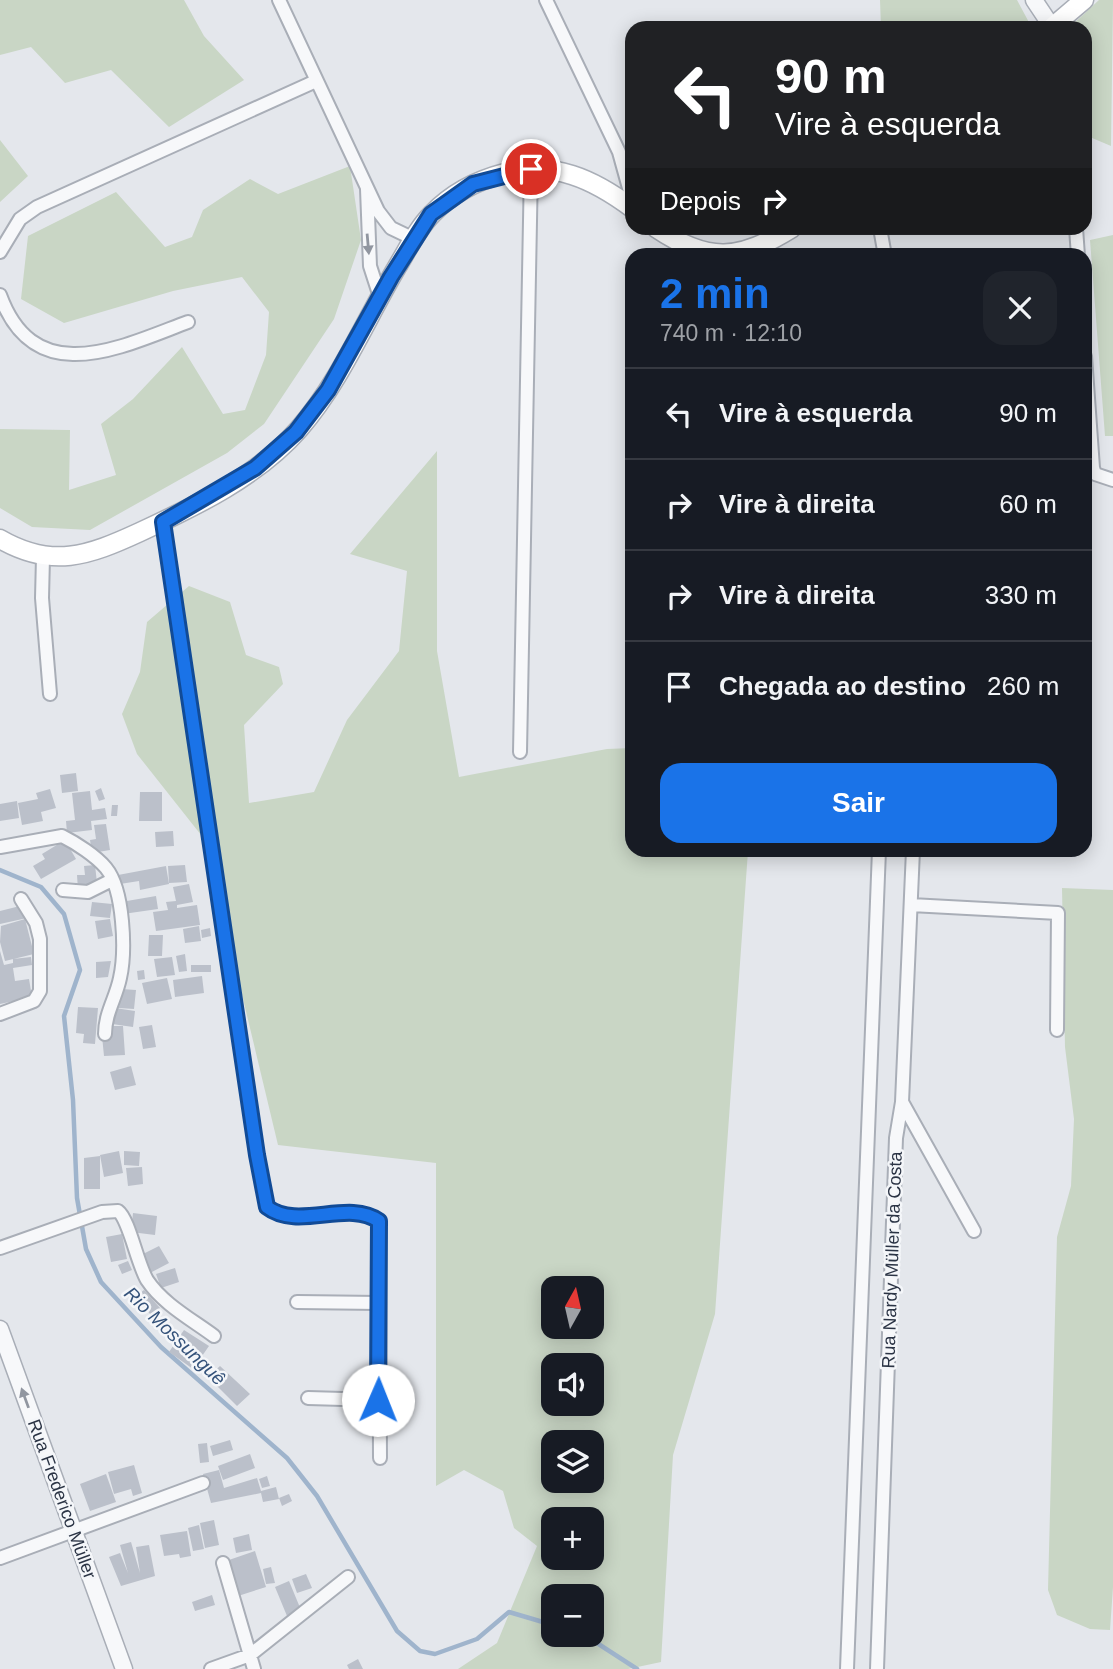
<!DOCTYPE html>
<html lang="pt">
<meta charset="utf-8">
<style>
body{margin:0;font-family:Arial,sans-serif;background:#20242c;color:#f1f3f6;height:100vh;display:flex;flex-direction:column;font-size:26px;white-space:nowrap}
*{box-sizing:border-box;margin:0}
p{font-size:23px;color:#9ea1a6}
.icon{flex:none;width:38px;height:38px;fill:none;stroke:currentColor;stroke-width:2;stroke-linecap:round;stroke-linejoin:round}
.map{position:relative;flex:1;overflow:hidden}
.sheet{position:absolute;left:625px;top:248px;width:467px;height:609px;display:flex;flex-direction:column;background:#171b24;border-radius:21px;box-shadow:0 4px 18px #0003}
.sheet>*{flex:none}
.guide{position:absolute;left:625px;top:21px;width:467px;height:214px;border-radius:21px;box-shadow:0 4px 18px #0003;background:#202124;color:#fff;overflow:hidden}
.needle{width:46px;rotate:8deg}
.controls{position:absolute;left:541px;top:1276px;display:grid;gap:14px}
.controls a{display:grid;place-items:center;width:63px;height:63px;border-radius:14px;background:#171b24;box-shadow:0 4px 18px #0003;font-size:35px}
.pin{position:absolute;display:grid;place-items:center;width:60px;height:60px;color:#fff;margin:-30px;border:4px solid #fff;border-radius:50%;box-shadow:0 2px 7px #0007}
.me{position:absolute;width:77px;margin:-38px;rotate:1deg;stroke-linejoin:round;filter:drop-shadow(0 0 5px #0008)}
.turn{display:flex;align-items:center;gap:24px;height:147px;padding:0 35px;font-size:32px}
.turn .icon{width:91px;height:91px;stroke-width:2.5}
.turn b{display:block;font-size:49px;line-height:60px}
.then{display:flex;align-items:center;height:66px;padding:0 35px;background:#0003;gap:14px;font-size:26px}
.round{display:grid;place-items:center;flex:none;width:74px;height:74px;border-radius:21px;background:#20242c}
.headline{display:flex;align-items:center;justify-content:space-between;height:119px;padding:0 35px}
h1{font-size:42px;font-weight:700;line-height:52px;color:#1a73e8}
.action{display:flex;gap:14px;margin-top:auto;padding:14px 35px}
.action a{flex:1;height:80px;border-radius:21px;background:#1a73e8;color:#fff;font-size:28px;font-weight:700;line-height:80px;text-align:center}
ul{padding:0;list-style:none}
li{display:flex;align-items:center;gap:21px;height:91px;padding:0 35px;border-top:2px solid #363941}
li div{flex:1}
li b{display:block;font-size:26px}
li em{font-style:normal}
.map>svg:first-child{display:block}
.green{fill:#c9d6c5;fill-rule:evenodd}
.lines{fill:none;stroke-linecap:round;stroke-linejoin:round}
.stream{stroke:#9fb4cc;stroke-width:4.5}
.building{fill:#bbc0ca}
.minor-casing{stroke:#a9aeb7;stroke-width:16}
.tertiary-casing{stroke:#a9aeb7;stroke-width:19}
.secondary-casing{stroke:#a9aeb7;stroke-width:21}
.minor{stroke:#f7f8fa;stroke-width:12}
.tertiary{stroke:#f7f8fa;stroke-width:16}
.secondary{stroke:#fff;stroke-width:18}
.oneway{fill:#9196a0}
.route-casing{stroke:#114b97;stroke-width:18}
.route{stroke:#1a73e8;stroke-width:12}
.labels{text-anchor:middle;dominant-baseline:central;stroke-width:5;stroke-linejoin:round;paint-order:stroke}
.street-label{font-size:18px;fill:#2b3445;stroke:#f4f6f9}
.water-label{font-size:19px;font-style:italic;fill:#34527a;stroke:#f4f6f9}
</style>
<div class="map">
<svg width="1113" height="1669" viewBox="0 0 1113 1669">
<rect width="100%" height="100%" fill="#e4e7ec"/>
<path class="green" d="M0,0H184L204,36L244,80L169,127L111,70L65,83L31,47L0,55Z
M880,0H1017L1032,28H881Z
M1099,0H1113L1111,146L1085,135V28H1069Z
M0,140L28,176L0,202Z
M350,166L361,240L334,319L264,424L227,453L90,530L32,527L0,508V429L70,430L69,490L116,475L101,424L133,399L182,347L223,414L245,410L266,355L269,312L242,277L173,291L64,323L21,299L28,236L116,192L165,247L192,237L203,210L250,179L278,194Z
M1113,235V436H1105L1090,240Z
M437,451V651L459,777L607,749L632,748V850L748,851L715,1314L673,1455L661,1662L628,1669H458L497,1643L537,1546L514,1528L503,1491L464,1470L436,1486V1163L278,1145L205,840L137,754L122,714L140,672L147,622L189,586L230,602L246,655L279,667L283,684L244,725L249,803L314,792L347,720L399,651L407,571L350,554ZM553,1288H592V1326H553ZM553,1365H592V1404H553ZM553,1442H592V1480H553ZM553,1519H592V1558H553ZM553,1596H592V1634H553Z
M1062,888L1113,890V1587L1110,1630L1090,1629L1057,1615L1048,1590L1057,1237L1071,1186L1074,1119L1065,1047Z"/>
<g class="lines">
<path class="stream" d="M0,870L41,887L64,914L80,970L64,1016L73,1100L77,1198L86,1249L101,1282L161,1347L287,1458L317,1496L397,1631L420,1651L435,1654L477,1639L509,1612L553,1625
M583,1634L637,1669"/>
</g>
<path class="building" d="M76,773L78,791L62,793L60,775Z
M101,788L105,799L99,801L95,791Z
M50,789L56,808L41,812L43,821L22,825L18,803L38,799L36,793Z
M90,791L92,810L105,808L107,819L91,821L92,830L67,833L66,821L75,820L72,793Z
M140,792H162V821H139Z
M17,801L19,818L0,821V804Z
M112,805H118L117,816H111Z
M106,824L110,850L92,853L90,840L96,839L94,825Z
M173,831L174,846L156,847L155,832Z
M65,840L76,859L41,879L33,866L45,859L42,854Z
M95,865L97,883H92V889L78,890L77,875H85L86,884L84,866Z
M185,865L187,882L169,883L168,866Z
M166,866L169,884L140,890L139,881L120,884L118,875Z
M189,884L193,902L177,905V908L197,905L200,925L156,931L153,912L168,910L166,902L176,901L173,887Z
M156,896L158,909L123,914L121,902Z
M92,902L112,904L110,918L90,916Z
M24,905L27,918L0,924V911Z
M25,919L34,954L5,961L0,942L1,926Z
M110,919L113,936L98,939L95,921Z
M199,926L201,941L185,943L183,929Z
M210,928L211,936L202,938L201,930Z
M149,935H163L162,956H148Z
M0,951L4,965L13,963V959L31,957L32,965L13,968L15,981L29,979L32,997L0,1004Z
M185,954L187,971L179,972L176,956Z
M172,957L175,975L157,977L154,959Z
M111,961L108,977L96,978V962Z
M191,965H211V972H191Z
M144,970L145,979L138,980L137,971Z
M202,976L204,993L175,997L173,980Z
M167,978L172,999L147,1004L142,983Z
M121,989L136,990L134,1009L119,1008Z
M78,1007L98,1008L95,1044L83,1043L84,1034L76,1033Z
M115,1008L135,1011L133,1027L112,1024Z
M152,1025L156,1047L143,1049L139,1027Z
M109,1026H123L125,1055L104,1056L102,1036Z
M131,1066L136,1085L115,1090L110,1072Z
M119,1151L123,1173L104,1177L100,1155Z
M124,1151L140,1152L139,1166L124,1165Z
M100,1156V1189H84V1158Z
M142,1167L143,1184L128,1186L126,1168Z
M133,1213L157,1216L155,1235L131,1232Z
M122,1234L127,1259L111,1262L106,1237Z
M159,1246L169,1263L150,1273L141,1255Z
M128,1261L132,1270L122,1274L118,1265Z
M175,1268L179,1282L161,1288L156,1274Z
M144,1290L160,1308L151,1315L135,1297Z
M184,1330L209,1346L193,1369L169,1352Z
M220,1366L250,1394L237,1406L208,1377Z
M230,1440L233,1450L213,1456L210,1446Z
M207,1443L209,1462L200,1463L198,1444Z
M250,1454L255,1468L223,1480L218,1466Z
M134,1465L142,1493L133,1496L131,1489L114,1494L108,1472Z
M219,1470L224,1488L257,1478L261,1491L276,1487L279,1499L263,1502L261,1493L211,1503L203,1474Z
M106,1474L116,1502L90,1511L80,1484Z
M267,1476L270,1486L262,1488L259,1479Z
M289,1494L292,1501L282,1506L279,1498Z
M214,1520L219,1545L205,1548L200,1523Z
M199,1525L204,1549L193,1551L188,1528Z
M187,1531L191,1556L180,1558L179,1554L164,1556L160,1535Z
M249,1534L252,1550L236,1553L233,1538Z
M131,1542L140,1573L136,1547L149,1545L155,1576L121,1586L109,1557L120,1553L128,1573L120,1545Z
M255,1551L266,1587L238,1596L226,1561Z
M271,1567L275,1583L266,1584L263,1569Z
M306,1574L312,1588L297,1593L292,1579Z
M289,1581L301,1610L287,1616L275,1587Z
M212,1595L215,1605L195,1611L192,1602Z
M358,1659L363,1669H349L347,1665Z"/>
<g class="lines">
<g class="minor-casing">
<path id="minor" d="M279,0L378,211L391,228L414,239
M546,0L619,152L632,199
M367,189L370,266L380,297
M880,228L885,256
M1076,228L1078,256
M0,252L20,219L37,207L316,81
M0,295C35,391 121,347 188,322
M1085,356L1093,468L1095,474L1113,480
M163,522L257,1155L267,1207C298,1231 347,1199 379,1221L380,1458
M43,557L42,598L50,694
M520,752L531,168
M0,847L62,836C76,843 96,856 106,868C124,890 126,951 120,978C116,998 105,1013 105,1034
M63,890L88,892L112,880
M911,905L1058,913L1057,1030
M0,1014L34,1001L40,991V939L36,923L21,899
M902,1102L974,1231
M0,1248L102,1212L118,1211C129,1219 137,1263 147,1280C163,1304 191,1319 214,1336
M297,1302L379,1303
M308,1398L378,1400
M0,1558L203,1483
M223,1563L254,1669
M211,1669L250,1655L348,1577
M847,1669L879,850
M877,1669L896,1138L902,1102L913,850"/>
</g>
<g class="tertiary-casing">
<path id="tertiary" d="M1034,0L1052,27
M0,1329L124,1669"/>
</g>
<g class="secondary-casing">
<path id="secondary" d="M1051,28L1084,0
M656,228C708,263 739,261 792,228
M0,539C52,569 88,556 140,532C196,506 257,477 299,429C340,382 365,321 397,267C408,249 417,229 432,214C452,193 478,180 505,173C554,161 593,179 632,208"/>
</g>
<use href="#minor" class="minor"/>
<use href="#tertiary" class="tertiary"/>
<use href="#secondary" class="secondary"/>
</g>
<defs><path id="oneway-solid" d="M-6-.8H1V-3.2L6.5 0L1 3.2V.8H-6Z" transform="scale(1.75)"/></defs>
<g class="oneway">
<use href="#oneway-solid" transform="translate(368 244) rotate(85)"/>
<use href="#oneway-solid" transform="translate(25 1398) rotate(-110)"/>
</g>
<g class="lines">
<g class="route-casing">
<path id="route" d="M378,1400L379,1221C348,1199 298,1231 267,1207L257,1155L163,522L255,468L296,432L328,390L391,277L431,214L473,184L531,169"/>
</g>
<use href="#route" class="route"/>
</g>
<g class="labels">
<g class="street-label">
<text transform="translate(892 1260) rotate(-88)">Rua Nardy Müller da Costa</text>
<text transform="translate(62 1499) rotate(70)">Rua Frederico Müller</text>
</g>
<g class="water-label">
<text transform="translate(175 1336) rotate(44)">Rio Mossunguê</text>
</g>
</g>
</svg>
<div class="controls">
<a><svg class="needle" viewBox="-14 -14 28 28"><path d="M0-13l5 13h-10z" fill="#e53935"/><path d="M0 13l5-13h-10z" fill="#9ea1a6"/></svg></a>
<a><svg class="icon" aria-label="sound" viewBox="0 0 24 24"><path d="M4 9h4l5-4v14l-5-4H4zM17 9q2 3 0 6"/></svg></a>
<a><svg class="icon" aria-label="layers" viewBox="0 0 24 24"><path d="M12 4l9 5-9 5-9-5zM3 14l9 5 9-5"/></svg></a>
<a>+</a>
<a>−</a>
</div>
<div class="pin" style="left:531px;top:169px;background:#d93025"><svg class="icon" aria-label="arrive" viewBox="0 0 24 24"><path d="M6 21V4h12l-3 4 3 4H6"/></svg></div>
<svg class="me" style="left:378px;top:1400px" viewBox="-20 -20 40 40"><circle r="19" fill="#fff"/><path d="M0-13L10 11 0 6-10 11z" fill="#1a73e8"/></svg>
<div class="guide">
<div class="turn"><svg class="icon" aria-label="left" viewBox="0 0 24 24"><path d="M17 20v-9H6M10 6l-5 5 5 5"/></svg><div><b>90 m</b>Vire à esquerda</div></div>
<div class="then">Depois<svg class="icon" aria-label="right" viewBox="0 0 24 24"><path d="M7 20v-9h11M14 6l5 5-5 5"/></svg></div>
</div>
<section class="sheet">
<div class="headline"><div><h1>2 min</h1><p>740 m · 12:10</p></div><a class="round"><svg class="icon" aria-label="close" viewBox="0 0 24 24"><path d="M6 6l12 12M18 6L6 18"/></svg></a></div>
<ul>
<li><svg class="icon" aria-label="left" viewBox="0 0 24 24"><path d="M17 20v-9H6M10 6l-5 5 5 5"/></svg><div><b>Vire à esquerda</b></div><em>90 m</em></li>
<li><svg class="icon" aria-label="right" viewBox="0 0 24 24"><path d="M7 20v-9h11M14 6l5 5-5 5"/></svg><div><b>Vire à direita</b></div><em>60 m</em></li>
<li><svg class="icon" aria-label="right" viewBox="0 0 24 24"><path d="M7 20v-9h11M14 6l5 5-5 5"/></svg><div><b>Vire à direita</b></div><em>330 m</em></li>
<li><svg class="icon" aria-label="arrive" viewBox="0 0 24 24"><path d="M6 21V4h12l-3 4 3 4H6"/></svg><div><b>Chegada ao destino</b></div><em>260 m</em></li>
</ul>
<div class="action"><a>Sair</a></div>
</section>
</div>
